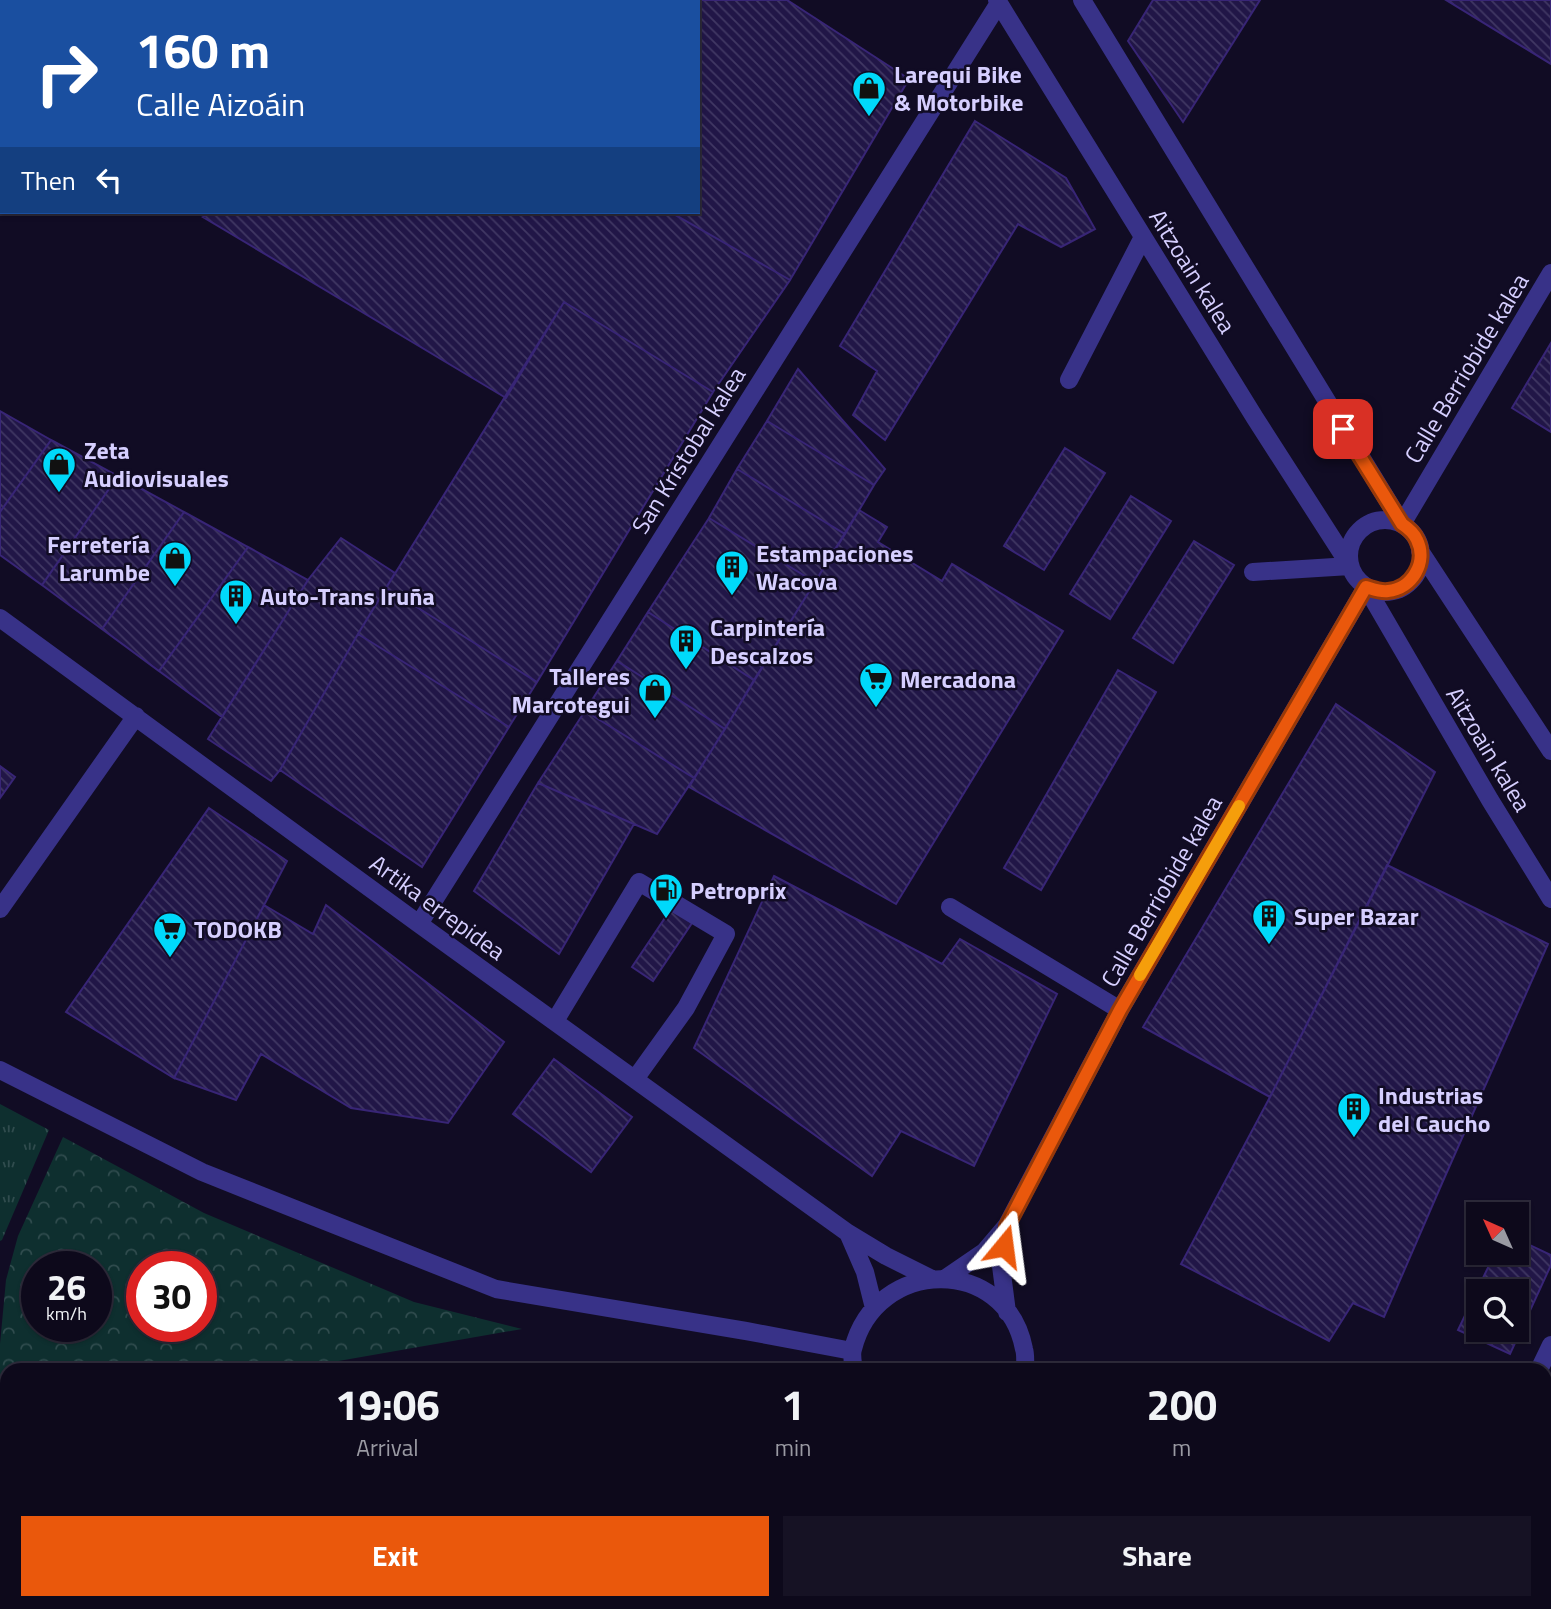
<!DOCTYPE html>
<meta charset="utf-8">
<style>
body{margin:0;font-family:"Titillium Web",sans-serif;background:#161224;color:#f1f3f6;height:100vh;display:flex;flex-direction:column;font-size:26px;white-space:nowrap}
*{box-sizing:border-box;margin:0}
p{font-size:23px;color:#9a9aa3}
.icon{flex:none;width:38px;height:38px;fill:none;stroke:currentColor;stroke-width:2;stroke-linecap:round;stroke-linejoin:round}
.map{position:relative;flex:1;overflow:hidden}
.side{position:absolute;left:0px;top:1363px;width:1552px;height:247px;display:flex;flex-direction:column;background:#0d091b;border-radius:21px 21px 0 0;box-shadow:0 2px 5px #0004,0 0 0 2px #2d2a3a}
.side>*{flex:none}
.guide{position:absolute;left:0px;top:0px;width:700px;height:214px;box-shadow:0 2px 5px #0004,0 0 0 2px #2d2a3a;background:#1a4fa0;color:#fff;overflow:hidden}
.needle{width:46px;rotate:315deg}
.tools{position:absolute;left:1466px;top:1202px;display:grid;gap:14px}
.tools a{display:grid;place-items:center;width:63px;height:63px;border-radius:0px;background:#0d091b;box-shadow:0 2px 5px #0004,0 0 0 2px #2d2a3a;font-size:35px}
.speed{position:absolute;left:21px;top:1251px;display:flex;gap:14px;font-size:35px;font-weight:700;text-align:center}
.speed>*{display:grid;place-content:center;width:91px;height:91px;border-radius:50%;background:#0d091b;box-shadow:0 2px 5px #0004,0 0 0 2px #2d2a3a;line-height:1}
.speed small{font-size:18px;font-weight:400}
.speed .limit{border:10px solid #d22;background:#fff;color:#111}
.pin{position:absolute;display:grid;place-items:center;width:60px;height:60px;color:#fff;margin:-30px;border-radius:14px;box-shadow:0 4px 10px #0006}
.me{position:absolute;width:77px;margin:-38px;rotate:16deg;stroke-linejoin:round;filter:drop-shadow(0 0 5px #0008)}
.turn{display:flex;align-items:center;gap:24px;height:147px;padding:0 21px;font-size:32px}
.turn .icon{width:91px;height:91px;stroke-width:2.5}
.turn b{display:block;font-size:49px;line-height:60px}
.then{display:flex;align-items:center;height:66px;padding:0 21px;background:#0003;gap:14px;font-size:26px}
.eta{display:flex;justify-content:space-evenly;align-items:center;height:119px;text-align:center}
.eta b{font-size:42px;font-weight:700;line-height:49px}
.action{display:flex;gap:14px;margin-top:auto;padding:14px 21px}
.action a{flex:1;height:80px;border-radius:0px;background:#ea580c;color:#fff;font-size:28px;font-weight:700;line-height:80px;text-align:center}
.action a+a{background:#161224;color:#f1f3f6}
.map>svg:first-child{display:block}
.grass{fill:url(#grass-tufts)}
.park{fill:url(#park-crowns);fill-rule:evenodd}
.pitch{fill:#0e2f2f}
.building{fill:url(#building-back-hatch);stroke:#382576;stroke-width:2;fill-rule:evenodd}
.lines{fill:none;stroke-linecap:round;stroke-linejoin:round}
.minor{stroke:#383288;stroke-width:18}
.route-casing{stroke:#983908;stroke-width:18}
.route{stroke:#ea580c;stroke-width:12}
.slow{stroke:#f59e0b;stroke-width:12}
.labels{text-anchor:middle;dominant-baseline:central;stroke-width:5;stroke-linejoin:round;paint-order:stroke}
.poi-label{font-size:24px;font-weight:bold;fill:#d6cfff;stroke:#110c24;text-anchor:start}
.street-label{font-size:24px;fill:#d6cfff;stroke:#110c24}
</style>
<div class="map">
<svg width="1551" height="1609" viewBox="0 0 1551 1609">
<defs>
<pattern id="grass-tufts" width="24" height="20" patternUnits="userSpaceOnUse" patternTransform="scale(1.75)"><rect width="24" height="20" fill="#0e2f2f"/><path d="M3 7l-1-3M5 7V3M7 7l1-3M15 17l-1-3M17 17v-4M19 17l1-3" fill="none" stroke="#304c4e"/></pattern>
<pattern id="park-crowns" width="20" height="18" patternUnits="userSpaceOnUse" patternTransform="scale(1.75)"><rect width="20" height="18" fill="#0e2f2f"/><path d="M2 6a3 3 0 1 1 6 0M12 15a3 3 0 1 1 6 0" fill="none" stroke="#304c4e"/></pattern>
<pattern id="building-back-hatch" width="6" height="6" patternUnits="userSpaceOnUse" patternTransform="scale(1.75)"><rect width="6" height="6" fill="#211647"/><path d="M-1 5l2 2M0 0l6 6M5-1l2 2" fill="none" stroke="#403763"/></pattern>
</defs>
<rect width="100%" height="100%" fill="#110c24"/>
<path class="grass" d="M0,1104L49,1130L2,1240L0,1241Z
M917,1603H1341L1340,1609H917Z"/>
<path class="park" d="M0,0H295L292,2H2V156L0,157Z
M63,1137L204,1213L414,1302L522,1329L287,1370H7V1603H28L27,1609H0V1344L6,1280L18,1236ZM37,1267H96V1326H37ZM142,1267H201V1326H142Z"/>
<path class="pitch" d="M1545,1478L1551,1479V1609H1340L1341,1603H1545Z"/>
<path class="building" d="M591,0H787L909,79L790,280L670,212H698V2H588Z
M1153,0H1260L1183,122L1128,41Z
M1446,0H1551V64Z
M975,121L1066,178L1095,229L1061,247L1018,224L885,440L853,415L877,371L840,346Z
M213,212H670L790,280L713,392L564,302L506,398L203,217Z
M564,302L713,392L537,682L386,588Z
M1551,343V432L1512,408Z
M798,369L885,469L874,485L767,421Z
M0,411L51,440L0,512Z
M767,421L874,485L845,534L737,469Z
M51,440L118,476L42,585L0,555V512Z
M1065,448L1105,473L1044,570L1004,546Z
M737,469L845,534L815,582L709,518Z
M118,476L184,512L102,629L42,585Z
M1131,496L1171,521L1110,619L1070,594Z
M859,510L887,527L878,542L942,581L952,564L1063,631L896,904L689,787Z
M184,512L248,547L159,671L102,629Z
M709,518L815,582L754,680L648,612Z
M341,538L395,573L358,634L280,770L271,781L208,739L308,580Z
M1194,541L1234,565L1173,663L1133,638Z
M248,547L308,580L222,717L159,671Z
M386,588L537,682L509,727L358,634Z
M648,612L754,680L725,729L617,661Z
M358,634L509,727L422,867L280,770Z
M617,661L725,729L694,778L585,711Z
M1118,670L1156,692L1041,890L1004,868Z
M1336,704L1435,772L1270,1097L1143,1027Z
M585,711L694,778L657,834L538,783Z
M0,766L15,777L0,798Z
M538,783L634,824L559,954L474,891Z
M209,808L287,861L174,1078L66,1012Z
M1387,865L1548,944L1443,1181L1384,1317L1353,1303L1329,1341L1181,1264L1270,1097Z
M774,876L942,964L960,939L1057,994L974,1166L901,1131L872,1176L694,1048Z
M264,905L313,934L326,905L504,1042L448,1123L351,1108L261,1054L236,1100L174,1078Z
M671,909L692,923L653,981L632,967Z
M554,1059L632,1117L591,1172L513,1114Z
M1517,1239L1551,1255V1265L1510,1354L1458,1330L1495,1253H1517ZM1479,1292H1517V1330H1479Z
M157,1603H365L331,1609H154Z"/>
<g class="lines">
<path class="minor" d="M997,0L1255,418L1350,566L1253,572
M1082,0L1402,524L1551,273
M366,2L369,0
M0,198L2,197
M1069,380L1143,237
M1349 556a36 36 0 1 1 72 0a36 36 0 1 1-72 0Z
M1420,551L1551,751
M0,618L419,924L848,1233L886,1256L932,1279
M950,907L1120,1010
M0,909L136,716
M419,924L999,3
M555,1021L639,882L726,934L686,1008L635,1079
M0,1070L202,1172L496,1289L746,1331L852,1351
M848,1233L865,1272L874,1308
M946,1278L984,1252L1007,1225L1120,1010L1366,587L1490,800L1551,899
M1007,1312L1001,1266L1007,1225
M854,1370C853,1363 851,1355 853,1349C876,1257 1006,1255 1024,1349C1026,1355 1025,1363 1025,1370
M1539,1370L1551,1345
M1545,1433L1551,1434"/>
</g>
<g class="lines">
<g class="route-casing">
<path id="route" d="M1004,1246L1007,1226L1120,1010L1366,587C1373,589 1380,592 1388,591C1412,589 1428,562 1417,540C1414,533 1408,528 1402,524L1343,429"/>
</g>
<use href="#route" class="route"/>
<path class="slow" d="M1140,975L1239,806"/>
</g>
<defs>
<g id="shop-pin" transform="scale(1.75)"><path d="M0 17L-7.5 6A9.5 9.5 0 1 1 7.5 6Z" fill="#00d9fa" stroke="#110c24"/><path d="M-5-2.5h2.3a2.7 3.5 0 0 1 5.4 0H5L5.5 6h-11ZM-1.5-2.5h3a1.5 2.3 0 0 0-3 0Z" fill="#111"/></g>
<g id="building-pin" transform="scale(1.75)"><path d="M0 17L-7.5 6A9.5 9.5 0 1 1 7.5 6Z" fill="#00d9fa" stroke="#110c24"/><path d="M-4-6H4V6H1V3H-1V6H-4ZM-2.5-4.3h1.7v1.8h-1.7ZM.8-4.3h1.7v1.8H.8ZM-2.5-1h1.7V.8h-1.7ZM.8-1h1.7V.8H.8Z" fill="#111"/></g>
<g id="supermarket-pin" transform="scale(1.75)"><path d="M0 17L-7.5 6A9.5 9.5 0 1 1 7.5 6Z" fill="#00d9fa" stroke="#110c24"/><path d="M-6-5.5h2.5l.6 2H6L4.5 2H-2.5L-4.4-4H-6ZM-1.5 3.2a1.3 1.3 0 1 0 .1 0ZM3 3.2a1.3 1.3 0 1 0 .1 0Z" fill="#111"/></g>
<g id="fuel-pin" transform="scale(1.75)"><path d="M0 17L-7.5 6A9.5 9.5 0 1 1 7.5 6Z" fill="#00d9fa" stroke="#110c24"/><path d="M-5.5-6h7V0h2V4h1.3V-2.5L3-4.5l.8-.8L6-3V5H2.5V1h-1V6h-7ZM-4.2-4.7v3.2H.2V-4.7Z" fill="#111"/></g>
</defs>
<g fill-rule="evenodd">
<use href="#shop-pin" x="869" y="88"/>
<use href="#shop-pin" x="59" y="464"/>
<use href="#shop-pin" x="175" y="558"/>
<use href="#building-pin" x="732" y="567"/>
<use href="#building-pin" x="236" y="596"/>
<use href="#building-pin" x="686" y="641"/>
<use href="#supermarket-pin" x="876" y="679"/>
<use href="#shop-pin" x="655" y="690"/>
<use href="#fuel-pin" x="666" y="890"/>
<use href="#building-pin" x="1269" y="916"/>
<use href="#supermarket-pin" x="170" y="929"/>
<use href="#building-pin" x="1354" y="1109"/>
</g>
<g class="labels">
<g class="poi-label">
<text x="894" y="74">Larequi Bike<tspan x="894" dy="28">&amp; Motorbike</tspan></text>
<text x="84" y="450">Zeta<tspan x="84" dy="28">Audiovisuales</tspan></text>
<text x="150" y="544" text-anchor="end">Ferretería<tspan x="150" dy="28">Larumbe</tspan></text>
<text x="756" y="553">Estampaciones<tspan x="756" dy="28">Wacova</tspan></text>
<text x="260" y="596">Auto-Trans Iruña</text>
<text x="710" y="627">Carpintería<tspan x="710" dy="28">Descalzos</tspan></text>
<text x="630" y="676" text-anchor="end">Talleres<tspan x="630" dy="28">Marcotegui</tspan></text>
<text x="900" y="679">Mercadona</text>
<text x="690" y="890">Petroprix</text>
<text x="1294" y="916">Super Bazar</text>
<text x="194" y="929">TODOKB</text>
<text x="1378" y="1095">Industrias<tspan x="1378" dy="28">del Caucho</tspan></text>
</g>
<g class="street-label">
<text transform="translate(1193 271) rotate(58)">Aitzoain kalea</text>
<text transform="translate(1466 368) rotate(-59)">Calle Berriobide kalea</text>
<text transform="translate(688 450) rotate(-58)">San Kristobal kalea</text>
<text transform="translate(1489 749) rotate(59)">Aitzoain kalea</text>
<text transform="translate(1161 891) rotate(-60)">Calle Berriobide kalea</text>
<text transform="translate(438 907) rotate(36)">Artika errepidea</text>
</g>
</g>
</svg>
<div class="tools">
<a><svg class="needle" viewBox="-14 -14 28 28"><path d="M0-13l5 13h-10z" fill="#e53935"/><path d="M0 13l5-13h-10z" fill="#9a9aa3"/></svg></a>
<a><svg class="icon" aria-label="search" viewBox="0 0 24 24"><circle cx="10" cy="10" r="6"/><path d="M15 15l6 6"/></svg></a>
</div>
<div class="speed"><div>26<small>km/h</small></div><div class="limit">30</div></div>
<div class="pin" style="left:1343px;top:429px;background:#d93025"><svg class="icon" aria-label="arrive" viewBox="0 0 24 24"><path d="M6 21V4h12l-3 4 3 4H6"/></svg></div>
<svg class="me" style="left:1004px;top:1246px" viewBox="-20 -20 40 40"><path d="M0-17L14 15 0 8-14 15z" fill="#ea580c" stroke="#fff" stroke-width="4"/></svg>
<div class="guide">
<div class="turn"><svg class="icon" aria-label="right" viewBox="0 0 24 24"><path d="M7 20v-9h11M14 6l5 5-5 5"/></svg><div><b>160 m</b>Calle Aizoáin</div></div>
<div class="then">Then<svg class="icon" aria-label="left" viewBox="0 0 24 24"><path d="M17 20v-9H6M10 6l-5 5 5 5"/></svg></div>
</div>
<section class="side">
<div class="eta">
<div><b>19:06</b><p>Arrival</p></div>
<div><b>1</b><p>min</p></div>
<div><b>200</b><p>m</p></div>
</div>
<div class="action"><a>Exit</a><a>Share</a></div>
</section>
</div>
